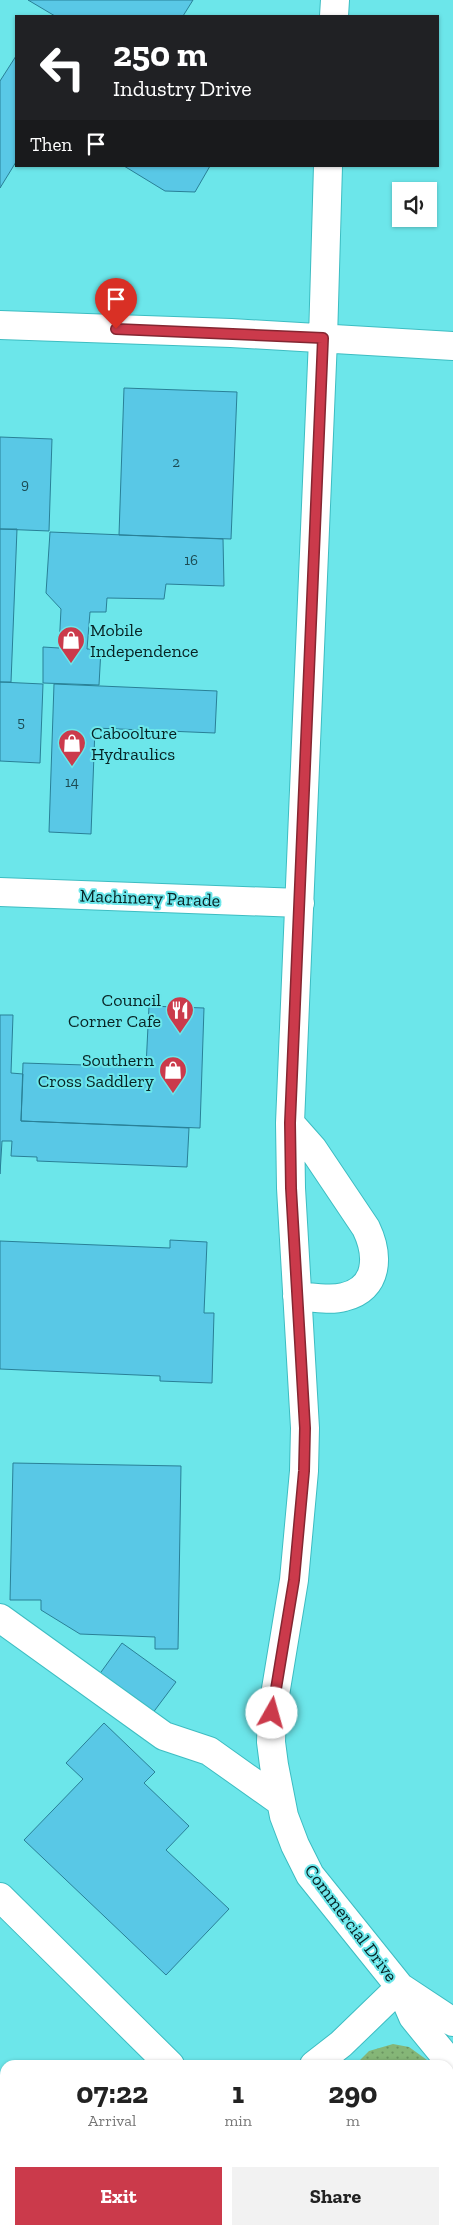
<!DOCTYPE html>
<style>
body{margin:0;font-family:"Zilla Slab",serif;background:#f2f2f2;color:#222;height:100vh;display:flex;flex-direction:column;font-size:19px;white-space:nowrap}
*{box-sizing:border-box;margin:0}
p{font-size:16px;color:#767676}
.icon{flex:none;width:28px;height:28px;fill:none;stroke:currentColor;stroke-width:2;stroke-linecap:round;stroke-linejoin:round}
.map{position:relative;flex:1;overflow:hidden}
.side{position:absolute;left:0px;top:2060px;width:454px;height:175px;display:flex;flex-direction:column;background:#fff;border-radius:15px 15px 0 0;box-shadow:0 1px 4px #0004}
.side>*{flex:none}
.hud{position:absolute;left:15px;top:15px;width:424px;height:152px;border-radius:0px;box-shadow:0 1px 4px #0004;background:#202124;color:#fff;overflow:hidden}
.controls{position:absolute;left:392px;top:182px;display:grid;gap:10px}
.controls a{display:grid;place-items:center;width:45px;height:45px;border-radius:0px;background:#fff;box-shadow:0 1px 4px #0004;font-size:25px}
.pin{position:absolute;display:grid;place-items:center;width:42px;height:42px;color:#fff;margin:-51px -21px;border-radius:50% 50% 50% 0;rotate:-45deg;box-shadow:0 0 5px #0007}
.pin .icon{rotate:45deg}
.me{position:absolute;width:55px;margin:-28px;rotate:7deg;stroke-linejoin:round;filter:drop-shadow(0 0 4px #0008)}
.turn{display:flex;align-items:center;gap:18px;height:105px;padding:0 15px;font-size:22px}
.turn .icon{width:65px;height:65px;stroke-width:2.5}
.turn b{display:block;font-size:35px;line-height:42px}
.then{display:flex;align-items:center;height:48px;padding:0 15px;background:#0003;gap:10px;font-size:19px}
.eta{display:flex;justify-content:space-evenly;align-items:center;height:85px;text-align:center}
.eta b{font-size:30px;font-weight:700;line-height:35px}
.button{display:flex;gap:10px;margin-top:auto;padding:10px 15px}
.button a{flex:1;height:58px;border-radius:0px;background:#cb3a4b;color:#fff;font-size:20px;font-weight:700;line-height:58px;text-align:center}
.button a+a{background:#f2f2f2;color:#222}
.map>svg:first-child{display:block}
.grass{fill:url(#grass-dots)}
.forest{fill:url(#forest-firs)}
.building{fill:#59c8e6;stroke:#298097}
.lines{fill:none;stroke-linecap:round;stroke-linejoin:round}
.minor-casing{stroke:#3dbdc2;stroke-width:30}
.minor{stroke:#fff;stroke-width:28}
.route-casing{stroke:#842631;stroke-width:12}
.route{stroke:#cb3a4b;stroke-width:9}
.labels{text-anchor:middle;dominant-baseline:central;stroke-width:4;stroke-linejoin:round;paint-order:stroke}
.number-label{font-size:15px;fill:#1c4c54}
.poi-label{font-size:18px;fill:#072324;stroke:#6ce6ea;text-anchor:start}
.street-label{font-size:18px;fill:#072324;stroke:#6ce6ea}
</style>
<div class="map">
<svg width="453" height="2235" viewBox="0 0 453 2235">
<defs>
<pattern id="grass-dots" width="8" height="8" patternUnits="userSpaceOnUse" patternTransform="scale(1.25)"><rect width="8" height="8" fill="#85b677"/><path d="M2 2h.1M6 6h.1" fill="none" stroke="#6b9461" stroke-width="1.8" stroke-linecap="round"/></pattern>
<pattern id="forest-firs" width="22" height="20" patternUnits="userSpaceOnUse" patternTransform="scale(1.25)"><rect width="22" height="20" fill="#63b549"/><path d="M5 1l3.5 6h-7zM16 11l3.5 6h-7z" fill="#50933d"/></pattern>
</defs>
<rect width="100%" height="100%" fill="#6ce6ea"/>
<path class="grass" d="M393,2044L409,2047L434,2065H355L369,2051Z
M449,2086L453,2092V2235L443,2230H449Z"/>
<path class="forest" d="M0,2194L5,2197V2230H49L56,2235H0Z"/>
<path class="building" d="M28,0H193L183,16H55Z
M16,56V162L0,188V81Z
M124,166H210L195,192L165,191Z
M124,388L237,392L231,539L119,535Z
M0,437L52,439L49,531L0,529Z
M0,529H17L11,682H0Z
M50,532L223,539L224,586L166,584L164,599L107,598L106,612H90L87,649H101L99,685L43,683V647L59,648L61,609L46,593Z
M0,682L43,684L40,763L0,761Z
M54,684L217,691L215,733L95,728L91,834L49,832Z
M149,1006L204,1008L200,1128L21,1121L23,1063L146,1067Z
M0,1015H13L11,1073L23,1074L21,1121L189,1128L187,1167L37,1161V1157L11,1156L12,1141H2L0,1174Z
M170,1240L207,1242L204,1313H214L212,1383L160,1381V1376L0,1369V1241L170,1248Z
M13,1463L181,1466L178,1649H155V1637L80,1634L41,1610V1600H10Z
M122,1643L176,1682L149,1718L96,1679Z
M104,1723L155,1772L144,1783L189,1826L166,1850L229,1909L166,1975L24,1840L83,1779L66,1763Z"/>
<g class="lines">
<g class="minor-casing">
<path id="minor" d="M334,16L335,0
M328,166L323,339L290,1123L291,1188L305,1428L304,1471L294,1580L272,1713L271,1742L274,1765L284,1816L295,1845L310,1875L400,1987L413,2017L453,2066
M0,325L231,333L453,346
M0,892L300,903
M290,1123L313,1149L366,1228C379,1255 379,1289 344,1297C330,1301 311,1297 297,1296
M0,1618L164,1736L209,1751L281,1802
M0,1897L170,2065
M400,1987L453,2022
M314,2065L341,2044L400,1987"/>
</g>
<use href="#minor" class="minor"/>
</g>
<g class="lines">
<g class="route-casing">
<path id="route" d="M116,329L323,338L290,1123L291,1188L305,1428L304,1471L294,1580L272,1713"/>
</g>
<use href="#route" class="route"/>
</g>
<defs>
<g id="shop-pin" transform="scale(1.4375)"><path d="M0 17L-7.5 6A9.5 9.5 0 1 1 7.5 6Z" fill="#cb3a4b" stroke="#6ce6ea"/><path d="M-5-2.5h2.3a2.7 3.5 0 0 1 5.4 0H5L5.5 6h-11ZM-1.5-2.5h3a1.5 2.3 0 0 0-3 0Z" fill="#fff"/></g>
<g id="restaurant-pin" transform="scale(1.4375)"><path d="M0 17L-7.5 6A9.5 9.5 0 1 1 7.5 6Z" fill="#cb3a4b" stroke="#6ce6ea"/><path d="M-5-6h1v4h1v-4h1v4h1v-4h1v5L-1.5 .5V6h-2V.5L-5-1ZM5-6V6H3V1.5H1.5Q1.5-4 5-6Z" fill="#fff"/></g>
</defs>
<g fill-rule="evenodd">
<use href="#shop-pin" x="71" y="640"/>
<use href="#shop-pin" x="72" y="743"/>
<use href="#restaurant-pin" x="180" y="1010"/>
<use href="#shop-pin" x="173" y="1070"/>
</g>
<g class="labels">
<g class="number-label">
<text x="176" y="462">2</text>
<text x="25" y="484">9</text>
<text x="191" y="560">16</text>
<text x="21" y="722">5</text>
<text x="72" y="782">14</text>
</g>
<g class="poi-label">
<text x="90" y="630">Mobile<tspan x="90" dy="21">Independence</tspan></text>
<text x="91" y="733">Caboolture<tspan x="91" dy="21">Hydraulics</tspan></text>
<text x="161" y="1000" text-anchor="end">Council<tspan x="161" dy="21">Corner Cafe</tspan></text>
<text x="154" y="1060" text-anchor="end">Southern<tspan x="154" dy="21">Cross Saddlery</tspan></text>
</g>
<g class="street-label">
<text transform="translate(150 898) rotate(2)">Machinery Parade</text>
<text transform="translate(351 1923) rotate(53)">Commercial Drive</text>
</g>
</g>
</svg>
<div class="controls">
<a><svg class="icon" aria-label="sound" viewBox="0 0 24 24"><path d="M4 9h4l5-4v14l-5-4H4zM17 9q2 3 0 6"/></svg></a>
</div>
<div class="pin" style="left:116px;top:329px;background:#d93025"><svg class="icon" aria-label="arrive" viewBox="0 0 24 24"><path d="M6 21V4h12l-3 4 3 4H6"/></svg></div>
<svg class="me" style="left:272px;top:1713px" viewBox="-20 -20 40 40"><circle r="19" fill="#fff"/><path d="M0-13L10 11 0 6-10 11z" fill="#cb3a4b"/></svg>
<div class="hud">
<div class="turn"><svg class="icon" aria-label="left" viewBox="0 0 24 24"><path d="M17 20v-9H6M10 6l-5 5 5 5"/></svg><div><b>250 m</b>Industry Drive</div></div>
<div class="then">Then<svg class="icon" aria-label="arrive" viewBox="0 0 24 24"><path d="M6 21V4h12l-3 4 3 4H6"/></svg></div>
</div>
<section class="side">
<div class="eta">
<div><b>07:22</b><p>Arrival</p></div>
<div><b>1</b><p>min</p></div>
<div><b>290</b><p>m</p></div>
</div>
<div class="button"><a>Exit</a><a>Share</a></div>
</section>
</div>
